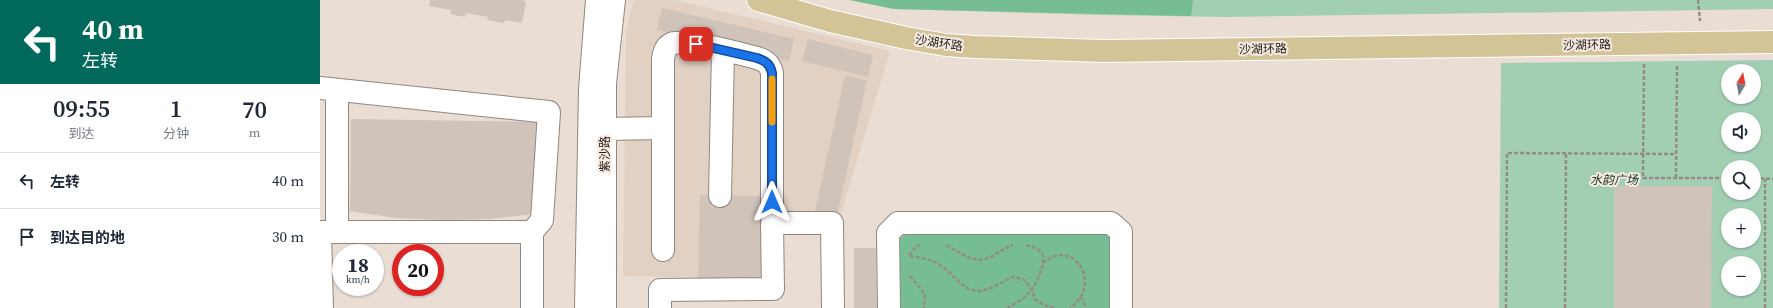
<!DOCTYPE html>
<html lang="zh">
<meta charset="utf-8">
<style>
body{margin:0;font-family:"Source Serif 4","Noto Sans SC",serif;background:#f2f2f3;color:#1f2937;height:100vh;display:flex;flex-direction:column;font-size:15px;white-space:nowrap}
*{box-sizing:border-box;margin:0}
p{font-size:13px;color:#747a83}
.icon{flex:none;width:22px;height:22px;fill:none;stroke:currentColor;stroke-width:2;stroke-linecap:round;stroke-linejoin:round}
.map{position:relative;flex:1;overflow:hidden}
.details{display:flex;flex-direction:column;background:#fff;width:320px}
.details>*{flex:none}
.hud{background:#00695c;color:#fff;overflow:hidden}
.needle{width:26px;rotate:10deg}
.fabs{position:absolute;left:1401px;top:64px;display:grid;gap:8px}
.fabs a{display:grid;place-items:center;width:40px;height:40px;border-radius:50%;background:#fff;box-shadow:0 1px 3px #0004;font-size:20px}
.speed{position:absolute;left:12px;top:244px;display:flex;gap:8px;font-size:20px;font-weight:700;text-align:center}
.speed>*{display:grid;place-content:center;width:52px;height:52px;border-radius:50%;background:#fff;box-shadow:0 1px 3px #0004;line-height:1}
.speed small{font-size:10px;font-weight:400}
.speed .limit{border:6px solid #d22;background:#fff;color:#111}
.pin{position:absolute;display:grid;place-items:center;width:34px;height:34px;color:#fff;margin:-17px;border-radius:8px;box-shadow:0 2px 6px #0006}
.me{position:absolute;width:44px;margin:-22px;rotate:0deg;stroke-linejoin:round;filter:drop-shadow(0 0 3px #0008)}
.turn{display:flex;align-items:center;gap:14px;height:84px;padding:0 16px;font-size:18px}
.turn .icon{width:52px;height:52px;stroke-width:2.5}
.turn b{display:block;font-size:28px;line-height:34px}
.eta{display:flex;justify-content:space-evenly;align-items:center;height:68px;text-align:center}
.eta b{font-size:24px;font-weight:600;line-height:28px}
ul{padding:0;list-style:none}
li{display:flex;align-items:center;gap:12px;height:56px;padding:0 16px;border-top:1px solid #e0e1e3}
li div{flex:1}
li b{display:block;font-size:15px}
li em{font-style:normal}
main{display:flex;flex:1;min-height:0}
.map>svg:first-child{display:block}
.built{fill:#e2d0c3}
.green{fill:#a2cfb3;fill-rule:evenodd}
.forest{fill:#76bd93}
.building{fill:#cfc3ba}
.lines{fill:none;stroke-linecap:round;stroke-linejoin:round}
.minor-casing{stroke:#91877e;stroke-width:24}
.major-casing{stroke:#fff;stroke-width:24}
.path{stroke:#948b84;stroke-width:2.5;stroke-dasharray:4 2;stroke-linecap:butt}
.minor{stroke:#fff;stroke-width:22}
.major{stroke:#d3c498;stroke-width:22}
.route-casing{stroke:#114b97;stroke-width:10}
.route{stroke:#1a73e8;stroke-width:7}
.slow{stroke:#f59e0b;stroke-width:7}
.labels{text-anchor:middle;dominant-baseline:central;stroke-width:4;stroke-linejoin:round;paint-order:stroke}
.street-label{font-size:12px;fill:#24201c;stroke:#f6eae1}
.park-label{font-size:12px;font-style:italic;fill:#153523;stroke:#f6eae1}
</style>
<main>
<section class="details">
<div class="hud">
<div class="turn"><svg class="icon" aria-label="left" viewBox="0 0 24 24"><path d="M17 20v-9H6M10 6l-5 5 5 5"/></svg><div><b>40 m</b>左转</div></div>
</div>
<div class="eta">
<div><b>09:55</b><p>到达</p></div>
<div><b>1</b><p>分钟</p></div>
<div><b>70</b><p>m</p></div>
</div>
<ul>
<li><svg class="icon" aria-label="left" viewBox="0 0 24 24"><path d="M17 20v-9H6M10 6l-5 5 5 5"/></svg><div><b>左转</b></div><em>40 m</em></li>
<li><svg class="icon" aria-label="arrive" viewBox="0 0 24 24"><path d="M6 21V4h12l-3 4 3 4H6"/></svg><div><b>到达目的地</b></div><em>30 m</em></li>
</ul>
</section>
<div class="map">
<svg width="1453" height="308" viewBox="0 0 1453 308">
<rect width="100%" height="100%" fill="#e9ddd4"/>
<path class="built" d="M314,0H354L570,51L520,217L443,216L442,279L303,276L306,31Z"/>
<path class="green" d="M530,0H1453V9L907,17L781,15L574,9Z
M1453,60V308H1179L1181,63ZM1408,71H1434V97H1408ZM1408,119H1434V145H1408ZM1408,167H1434V193H1408ZM1408,215H1434V241H1408ZM1408,263H1434V289H1408Z"/>
<path class="forest" d="M530,0H873L871,16L574,9Z
M588,231H786L793,241L794,308H580L578,240Z"/>
<path class="building" d="M110,0H203L206,2L202,23L185,20L184,23L167,20L168,17L146,13L145,17L130,14L131,10L109,6Z
M342,8L474,39L469,61L337,30Z
M488,39L553,55L548,77L482,61Z
M525,76L547,80L517,215L495,211Z
M31,119L216,122L215,214L169,219L123,220L76,218L30,211Z
M1294,186H1392L1391,308H1294Z
M380,195L443,196L442,279L378,278Z
M534,248H556L557,308H534Z"/>
<g class="lines">
<g class="minor-casing">
<path id="minor" d="M0,88L229,112L222,220L212,232
M285,129L342,128
M400,196L403,50
M17,231V90
M0,232L2,308
M1,232H212V308
M343,250V59C344,53 345,47 351,44C363,38 421,54 437,58C446,61 450,64 452,73V202
M266,308L270,89L277,0
M285,308V83L294,0
M340,308V290L453,289L452,223H512L513,308
M569,308L568,233L578,223H791L801,232V308"/>
</g>
<g class="major-casing">
<path id="major" d="M438,0L510,21L586,38L626,45L654,47L784,51L1453,42"/>
</g>
<path class="path" d="M1378,0L1380,21
M1324,64L1323,178H1408
M1356,178L1357,65
M1434,178L1453,179
M626,245C641,253 656,266 673,256C680,251 685,248 693,245
M589,255L596,247L600,245
M590,256C602,258 614,259 624,268C635,276 643,291 659,291C671,290 683,281 693,277L703,279L712,289L715,299L724,305L735,308
M723,263C753,236 784,284 750,308
M590,276L605,294L604,308
M761,297L766,308
M687,308C694,304 702,300 708,294C715,287 727,263 722,254C719,248 712,247 706,245
M1186,308L1187,153L1356,154
M1245,308L1246,154
M1445,308V179"/>
<use href="#minor" class="minor"/>
<use href="#major" class="major"/>
</g>
<g class="lines">
<g class="route-casing">
<path id="route" d="M376,44L437,58C446,61 450,64 452,73V202"/>
</g>
<use href="#route" class="route"/>
<path class="slow" d="M452,79V122"/>
</g>
<g class="labels">
<g class="street-label">
<text transform="translate(619 43) rotate(8)">沙湖环路</text>
<text transform="translate(1267 45) rotate(-1)">沙湖环路</text>
<text transform="translate(943 49) rotate(-1)">沙湖环路</text>
<text transform="translate(285 154) rotate(-90)">紫沙路</text>
</g>
<g class="park-label">
<text x="1294" y="180">水韵广场</text>
</g>
</g>
</svg>
<div class="fabs">
<a><svg class="needle" viewBox="-14 -14 28 28"><path d="M0-13l5 13h-10z" fill="#e53935"/><path d="M0 13l5-13h-10z" fill="#747a83"/></svg></a>
<a><svg class="icon" aria-label="sound" viewBox="0 0 24 24"><path d="M4 9h4l5-4v14l-5-4H4zM17 9q2 3 0 6"/></svg></a>
<a><svg class="icon" aria-label="search" viewBox="0 0 24 24"><circle cx="10" cy="10" r="6"/><path d="M15 15l6 6"/></svg></a>
<a>+</a>
<a>−</a>
</div>
<div class="speed"><div>18<small>km/h</small></div><div class="limit">20</div></div>
<div class="pin" style="left:376px;top:44px;background:#d93025"><svg class="icon" aria-label="arrive" viewBox="0 0 24 24"><path d="M6 21V4h12l-3 4 3 4H6"/></svg></div>
<svg class="me" style="left:452px;top:202px" viewBox="-20 -20 40 40"><path d="M0-17L14 15 0 8-14 15z" fill="#1a73e8" stroke="#fff" stroke-width="4"/></svg>
</div>
</main>
